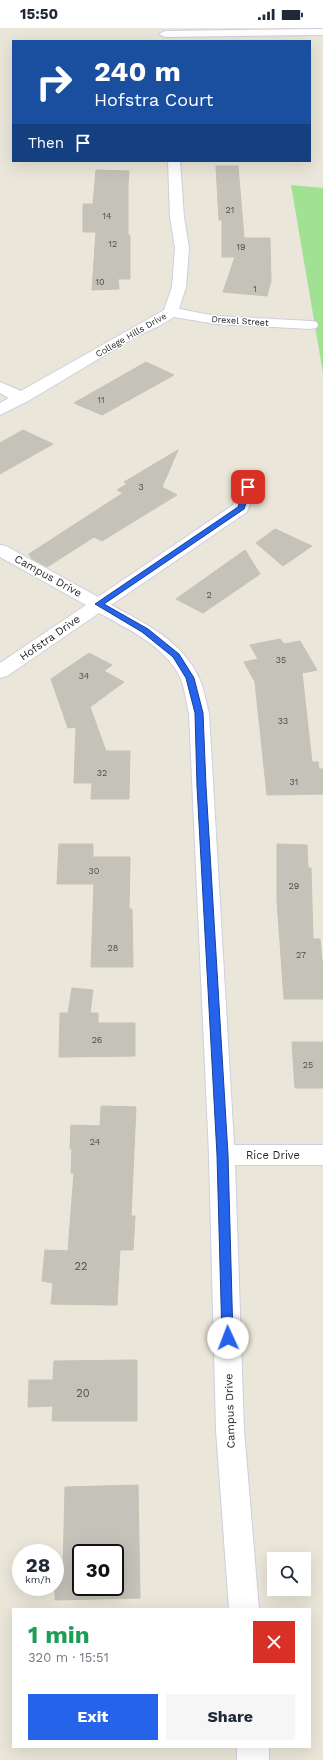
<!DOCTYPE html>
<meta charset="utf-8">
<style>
body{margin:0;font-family:"Work Sans",sans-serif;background:#f6f6f7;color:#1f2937;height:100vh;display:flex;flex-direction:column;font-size:15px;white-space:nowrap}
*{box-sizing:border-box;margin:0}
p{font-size:13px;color:#747a83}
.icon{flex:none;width:22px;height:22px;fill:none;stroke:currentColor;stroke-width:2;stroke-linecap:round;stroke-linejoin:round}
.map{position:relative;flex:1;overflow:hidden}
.details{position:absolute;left:12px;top:1580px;width:299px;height:140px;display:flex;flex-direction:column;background:#fff;border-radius:0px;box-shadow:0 4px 16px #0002}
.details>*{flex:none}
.hud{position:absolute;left:12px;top:12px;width:299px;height:122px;border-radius:0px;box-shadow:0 4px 16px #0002;background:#1a4fa0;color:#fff;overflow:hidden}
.tools{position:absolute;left:267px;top:1524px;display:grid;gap:8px}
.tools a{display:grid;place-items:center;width:44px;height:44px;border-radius:0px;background:#fff;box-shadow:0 4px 16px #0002;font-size:20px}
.speed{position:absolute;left:12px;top:1516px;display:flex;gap:8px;font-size:20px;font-weight:700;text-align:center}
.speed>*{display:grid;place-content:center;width:52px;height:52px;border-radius:50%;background:#fff;box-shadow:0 4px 16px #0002;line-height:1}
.speed small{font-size:10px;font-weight:400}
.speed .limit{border:2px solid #111;border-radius:6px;background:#fff;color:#111}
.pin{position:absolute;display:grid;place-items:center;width:34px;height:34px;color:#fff;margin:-17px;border-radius:8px;box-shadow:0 2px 6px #0006}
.me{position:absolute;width:44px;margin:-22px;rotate:358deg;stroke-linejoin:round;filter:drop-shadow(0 0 3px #0008)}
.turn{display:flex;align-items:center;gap:14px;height:84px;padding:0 16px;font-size:18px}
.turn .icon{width:52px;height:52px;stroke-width:2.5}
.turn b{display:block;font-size:28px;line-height:34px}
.then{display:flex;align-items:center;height:38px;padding:0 16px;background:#0003;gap:8px;font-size:15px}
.round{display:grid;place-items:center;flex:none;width:42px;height:42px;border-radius:0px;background:#f6f6f7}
.headline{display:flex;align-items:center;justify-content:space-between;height:68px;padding:0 16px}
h1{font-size:24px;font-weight:700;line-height:30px;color:#1e9e55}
.button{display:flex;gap:8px;margin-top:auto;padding:8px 16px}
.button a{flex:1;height:46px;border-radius:0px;background:#2563eb;color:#fff;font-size:16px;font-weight:700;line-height:46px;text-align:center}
.button a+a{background:#f6f6f7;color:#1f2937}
.status{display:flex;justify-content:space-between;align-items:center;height:28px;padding:0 20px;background:#fff;direction:ltr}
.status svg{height:11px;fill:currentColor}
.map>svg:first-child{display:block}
.green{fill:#a1e194}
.building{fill:#c5c2b9;stroke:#c5c2b3;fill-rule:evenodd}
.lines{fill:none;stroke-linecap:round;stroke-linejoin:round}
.street-casing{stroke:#cecee1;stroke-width:2}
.street{fill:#fff;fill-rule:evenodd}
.route{fill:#2563eb;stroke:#184099}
.labels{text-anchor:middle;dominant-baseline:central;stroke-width:3;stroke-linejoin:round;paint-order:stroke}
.number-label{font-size:9px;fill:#4e4e4c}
.far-street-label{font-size:9px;fill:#272727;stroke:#fff}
.street-label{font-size:11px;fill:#272727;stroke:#fff}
.near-number-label{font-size:11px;fill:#4e4e4c}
</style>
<div class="status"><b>15:50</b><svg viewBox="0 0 49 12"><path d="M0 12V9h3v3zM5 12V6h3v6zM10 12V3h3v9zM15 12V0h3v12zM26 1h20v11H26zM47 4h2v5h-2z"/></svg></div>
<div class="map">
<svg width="323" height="1732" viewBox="0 0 323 1732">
<rect width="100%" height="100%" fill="#eae6d9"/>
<path class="green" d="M291,157L323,160V345Z"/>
<path class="building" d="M216,138H238L244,210H270L271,253L267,268L223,264L235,229H222V192H219Z
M96,142L129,143L128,157V207H130V251H118L119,261L92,262L96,204H83V176H93Z
M146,334L174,347L102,387L74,375Z
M23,402L53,416L0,446V415Z
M178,422L162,459L177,467L102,513L94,509L47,539L31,530L29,526L123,465L117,462L127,456L124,454Z
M275,501L312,518L283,538L256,515Z
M245,522L260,546L203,585L176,571Z
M280,611L284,616L300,613L317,642L302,645L312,734H318L319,741H323V766L267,767L255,654L244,634L258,631L250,617Z
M89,625L112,637L104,643L124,654L90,679L106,723H130L129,771H91L92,755H74L76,699L68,700L51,651Z
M59,816H93V829H130L129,881H132L133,939H91L94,856H57Z
M277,816L307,817L308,840H311L313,911H320L323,943V971H284L277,872Z
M72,960L93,962L90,985H98V995H135V1028L59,1029L60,985H68Z
M292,1014H323V1060H295Z
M101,1078L136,1079L131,1188H135L133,1222H120L117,1277L51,1276L53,1255L42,1253L45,1222L68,1223L74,1145H71L72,1121H70L71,1097L100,1098Z
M137,1332V1393H52L53,1378L28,1379L29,1352H53L54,1333Z
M138,1457L140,1570L55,1572V1545L63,1544L65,1459ZM81,1525H115V1559H81Z"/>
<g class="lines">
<g class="street-casing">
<path id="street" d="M323,1V7L165,9L159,6L165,3Z
M168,133H180L184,189L189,220L186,259L179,281L216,288L311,293L316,294L318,297L316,300L311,301L216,296L174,289L159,298L137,308L28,373L0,387V375L9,370L0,365V354L21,363L164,282L172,259L175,220L170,189Z
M252,443L258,444L260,448L247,484L111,577C145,595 182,613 199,650C204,660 206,674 209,685L234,1117H323V1137H235L244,1402L259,1581H229L216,1402L209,1127L189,685C186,674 185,660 180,649C165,618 128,601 99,585L7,648L0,650V635L86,577L0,529V517L6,518L98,569L233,477L244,448L246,444Z
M237,1719H269V1732H237Z"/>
</g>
<use href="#street" class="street"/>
</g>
<path class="route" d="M246,457L252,459L244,481L104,576L148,601L179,626L194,650L203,685L206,758L228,1127L233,1310L232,1314L228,1315L224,1314L222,1310L217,1127L197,758L195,685L186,650L173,629L142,604L95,576L238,479Z"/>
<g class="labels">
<g class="number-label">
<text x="230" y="182">21</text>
<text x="107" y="188">14</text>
<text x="113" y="216">12</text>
<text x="241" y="219">19</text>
<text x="100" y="254">10</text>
<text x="255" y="261">1</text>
<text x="101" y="372">11</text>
<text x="141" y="459">3</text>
<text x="209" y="567">2</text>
<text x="281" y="632">35</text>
<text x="84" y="648">34</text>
<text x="283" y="693">33</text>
<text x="102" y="745">32</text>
<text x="294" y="754">31</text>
<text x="94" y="843">30</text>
<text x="294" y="858">29</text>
<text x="113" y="920">28</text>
<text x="301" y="927">27</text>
<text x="97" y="1012">26</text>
<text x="308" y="1037">25</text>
<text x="95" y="1114">24</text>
</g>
<g class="far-street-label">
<text transform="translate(240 293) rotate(4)">Drexel Street</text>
<text transform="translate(131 307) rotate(-30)">College Hills Drive</text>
</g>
<g class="street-label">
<text transform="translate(48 548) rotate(29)">Campus Drive</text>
<text transform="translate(50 610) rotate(-35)">Hofstra Drive</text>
<text x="273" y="1127">Rice Drive</text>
<text transform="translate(230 1383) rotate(-92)">Campus Drive</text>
</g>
<g class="near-number-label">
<text x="81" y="1238">22</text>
<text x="83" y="1365">20</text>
</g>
</g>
</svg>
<div class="tools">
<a><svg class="icon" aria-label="search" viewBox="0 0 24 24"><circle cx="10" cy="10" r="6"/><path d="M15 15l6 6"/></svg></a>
</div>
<div class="speed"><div>28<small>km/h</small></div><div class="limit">30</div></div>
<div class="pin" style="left:248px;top:459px;background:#d93025"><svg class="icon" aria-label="arrive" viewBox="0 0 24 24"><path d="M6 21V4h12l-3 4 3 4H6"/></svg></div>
<svg class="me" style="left:228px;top:1310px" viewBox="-20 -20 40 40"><circle r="19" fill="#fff"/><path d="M0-13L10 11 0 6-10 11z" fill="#2563eb"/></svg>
<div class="hud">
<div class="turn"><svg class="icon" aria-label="right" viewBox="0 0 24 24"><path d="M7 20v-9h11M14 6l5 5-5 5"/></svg><div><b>240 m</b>Hofstra Court</div></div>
<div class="then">Then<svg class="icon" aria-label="arrive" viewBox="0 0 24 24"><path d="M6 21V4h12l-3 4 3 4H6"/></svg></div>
</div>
<section class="details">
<div class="headline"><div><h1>1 min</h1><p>320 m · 15:51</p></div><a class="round" style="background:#d93025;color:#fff"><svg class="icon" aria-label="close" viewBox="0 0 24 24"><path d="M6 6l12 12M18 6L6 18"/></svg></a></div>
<div class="button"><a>Exit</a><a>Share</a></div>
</section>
</div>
